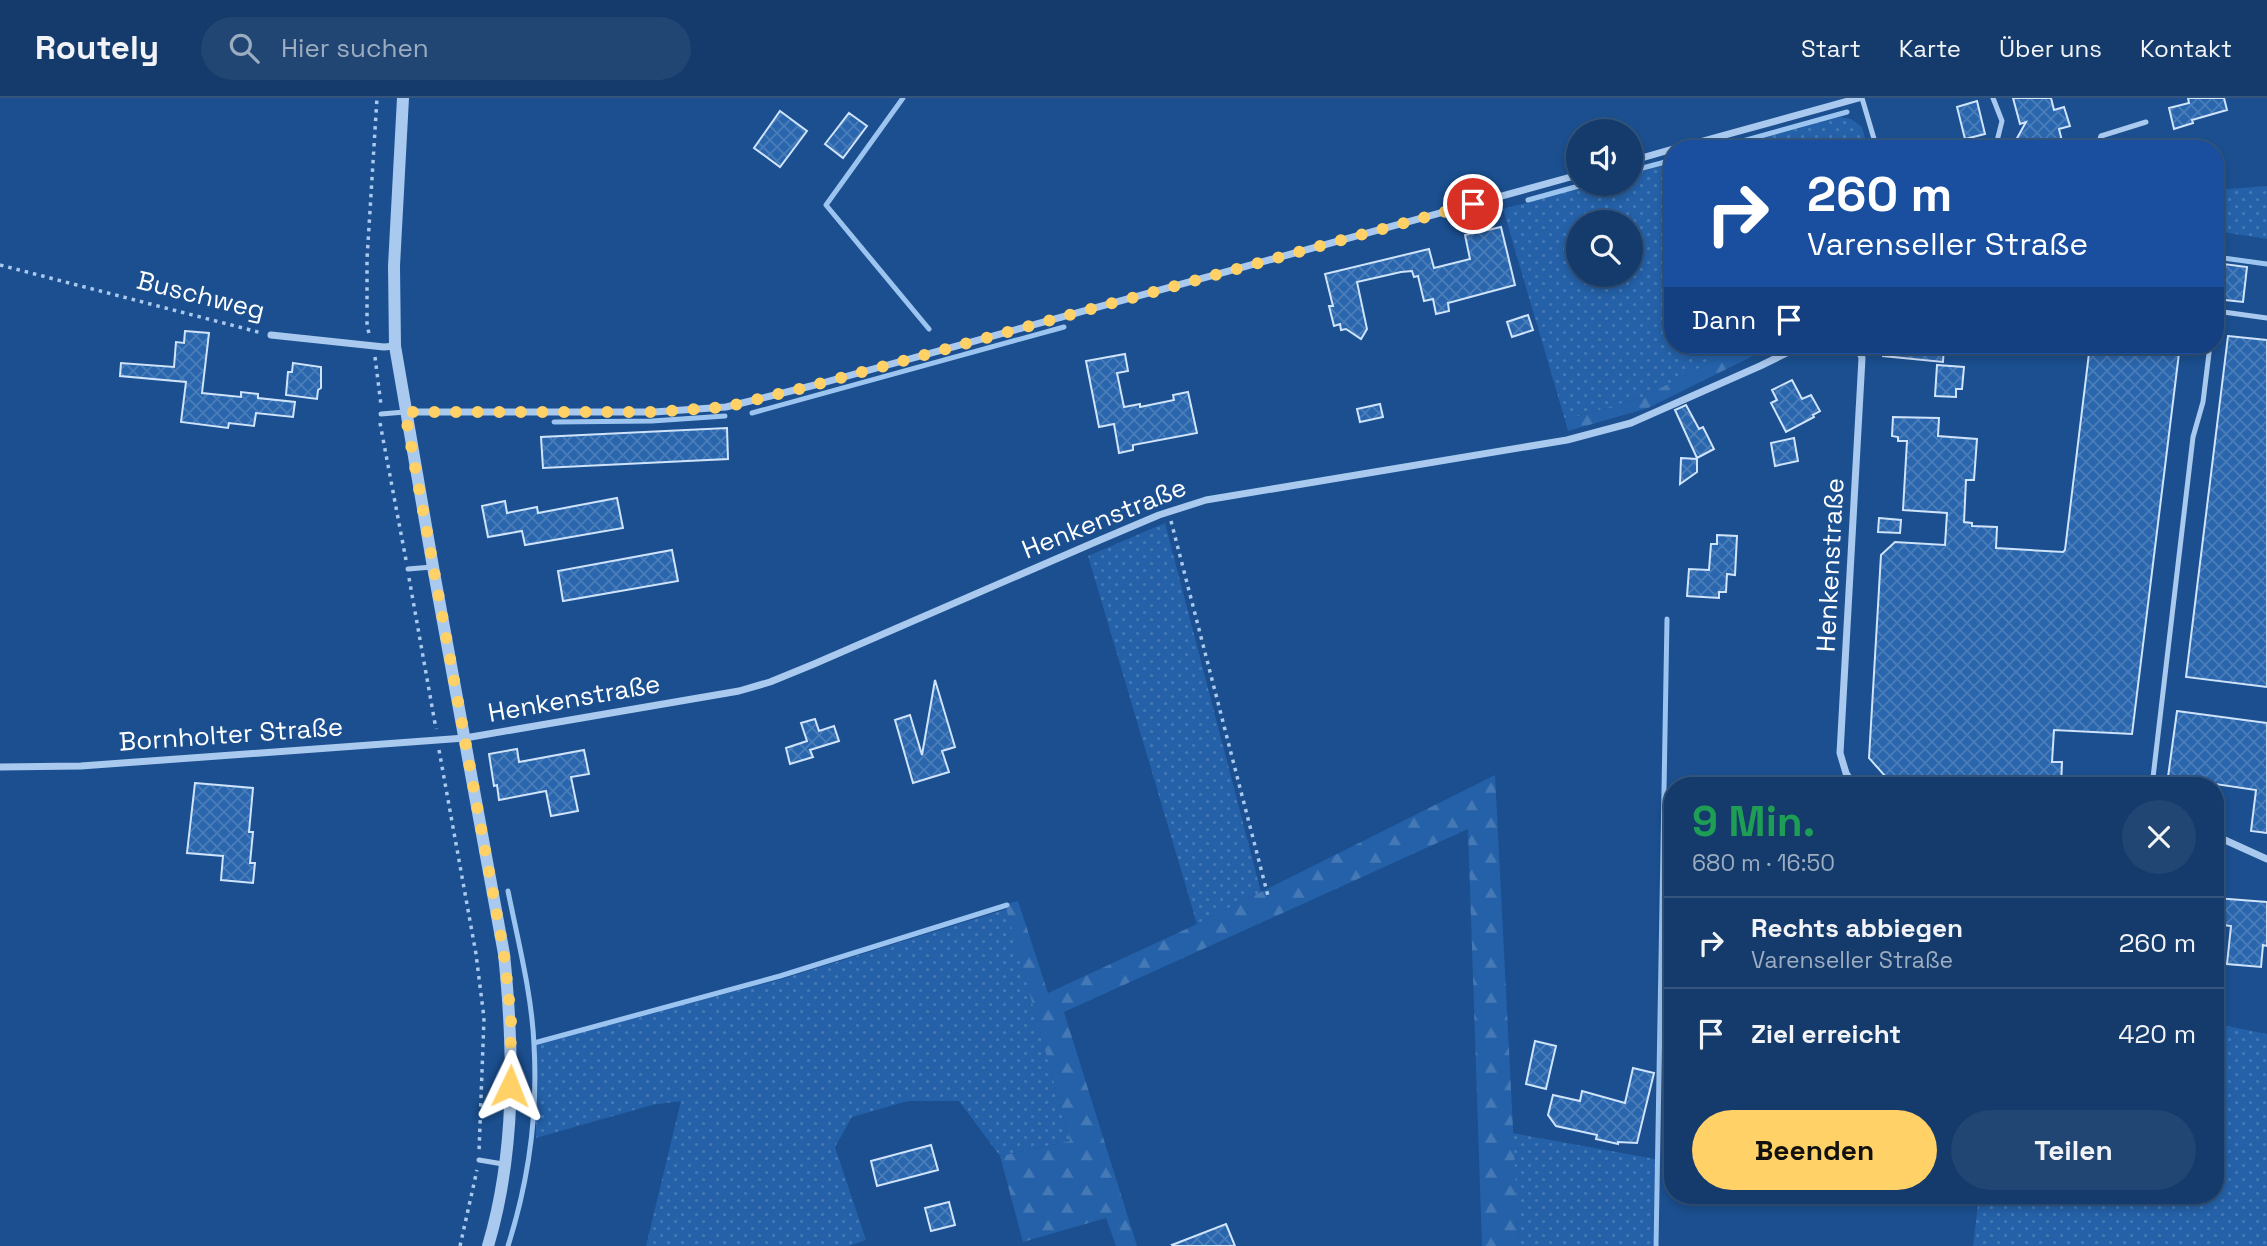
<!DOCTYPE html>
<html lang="de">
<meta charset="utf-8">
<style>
body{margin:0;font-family:"Space Grotesk",sans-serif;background:#214673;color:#f1f3f6;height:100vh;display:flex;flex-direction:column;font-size:26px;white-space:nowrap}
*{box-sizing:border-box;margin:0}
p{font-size:23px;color:#9dadc1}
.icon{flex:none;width:38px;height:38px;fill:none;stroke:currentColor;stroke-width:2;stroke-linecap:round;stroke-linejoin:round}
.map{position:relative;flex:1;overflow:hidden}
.details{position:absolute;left:1664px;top:679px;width:560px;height:427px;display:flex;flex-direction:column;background:#143b6b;border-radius:28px;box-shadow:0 4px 10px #0003,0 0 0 2px #33557e}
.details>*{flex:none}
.top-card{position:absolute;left:1664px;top:42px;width:560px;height:214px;border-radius:28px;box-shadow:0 4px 10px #0003,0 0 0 2px #33557e;background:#1a4fa0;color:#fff;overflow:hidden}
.tools{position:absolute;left:1566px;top:21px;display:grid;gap:14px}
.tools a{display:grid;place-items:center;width:77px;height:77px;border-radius:50%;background:#143b6b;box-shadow:0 4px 10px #0003,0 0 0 2px #33557e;font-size:35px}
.pin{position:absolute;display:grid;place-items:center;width:60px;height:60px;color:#fff;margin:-30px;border:4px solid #fff;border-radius:50%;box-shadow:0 2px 7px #0007}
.me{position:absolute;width:77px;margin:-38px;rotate:2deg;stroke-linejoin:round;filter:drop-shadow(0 0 5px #0008)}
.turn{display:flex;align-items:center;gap:24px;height:147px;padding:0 28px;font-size:32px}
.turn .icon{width:91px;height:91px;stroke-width:2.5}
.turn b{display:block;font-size:49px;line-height:60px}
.then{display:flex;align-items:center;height:66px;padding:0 28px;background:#0003;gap:14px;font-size:26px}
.round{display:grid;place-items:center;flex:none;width:74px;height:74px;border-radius:37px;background:#214673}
.head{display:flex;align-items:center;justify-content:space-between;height:119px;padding:0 28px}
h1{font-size:42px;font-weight:700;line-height:52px;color:#1e9e55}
.action{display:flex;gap:14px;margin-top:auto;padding:14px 28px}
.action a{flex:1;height:80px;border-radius:42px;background:#ffd166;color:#111;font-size:28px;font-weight:700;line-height:80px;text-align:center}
.action a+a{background:#214673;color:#f1f3f6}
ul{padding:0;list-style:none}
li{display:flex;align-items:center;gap:21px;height:91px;padding:0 28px;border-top:2px solid #33557e}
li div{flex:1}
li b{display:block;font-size:26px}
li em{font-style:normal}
header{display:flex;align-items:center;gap:42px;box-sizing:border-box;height:98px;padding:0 35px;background:#143b6b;border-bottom:2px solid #33557e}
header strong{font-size:33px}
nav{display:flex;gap:38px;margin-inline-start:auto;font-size:24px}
.search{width:490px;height:63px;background:#214673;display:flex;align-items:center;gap:18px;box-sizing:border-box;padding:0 24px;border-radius:38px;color:#9dadc1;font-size:26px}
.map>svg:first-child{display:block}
.grass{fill:url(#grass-dots);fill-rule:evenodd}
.forest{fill:url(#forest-firs)}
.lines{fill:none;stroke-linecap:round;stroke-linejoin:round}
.stream{stroke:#9cc4f0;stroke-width:5}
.building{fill:url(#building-cross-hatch);stroke:#cfe3fa;stroke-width:2}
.path{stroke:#a9c9ee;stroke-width:3.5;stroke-dasharray:3.5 5;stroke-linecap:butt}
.service{stroke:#a9c9ee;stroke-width:5}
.minor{stroke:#a9c9ee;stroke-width:7}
.tertiary{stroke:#a9c9ee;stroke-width:12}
.route{stroke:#ffd166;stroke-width:12;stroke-dasharray:0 21.6}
.labels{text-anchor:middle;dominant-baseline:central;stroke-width:7;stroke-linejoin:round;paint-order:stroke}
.street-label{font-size:26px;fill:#fff;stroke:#1b4f8f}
</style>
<header>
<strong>Routely</strong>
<div class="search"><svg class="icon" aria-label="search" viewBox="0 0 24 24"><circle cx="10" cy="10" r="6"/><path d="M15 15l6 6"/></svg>Hier suchen</div>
<nav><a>Start</a><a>Karte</a><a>Über uns</a><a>Kontakt</a></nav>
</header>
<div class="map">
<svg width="2267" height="1148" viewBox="0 0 2267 1148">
<defs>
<pattern id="grass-dots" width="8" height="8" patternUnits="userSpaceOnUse" patternTransform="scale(1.75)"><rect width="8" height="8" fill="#2461a8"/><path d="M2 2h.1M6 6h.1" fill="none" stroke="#4579b5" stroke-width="1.8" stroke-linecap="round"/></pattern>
<pattern id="forest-firs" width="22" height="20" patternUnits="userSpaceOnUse" patternTransform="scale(1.75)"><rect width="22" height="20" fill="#2461a8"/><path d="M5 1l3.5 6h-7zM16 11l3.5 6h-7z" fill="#4579b5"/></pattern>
<pattern id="building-cross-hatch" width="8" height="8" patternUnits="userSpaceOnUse" patternTransform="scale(1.75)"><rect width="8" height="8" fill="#2a66ad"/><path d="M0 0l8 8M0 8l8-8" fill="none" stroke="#4a7db9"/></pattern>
</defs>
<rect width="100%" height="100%" fill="#1b4f8f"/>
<path class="grass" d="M1840,19L1851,21L1862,29L1868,51H1724Z
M1673,65V247H1743L1643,299L1565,322L1503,111L1596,86H1631V76ZM1578,124H1631V177H1578Z
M2267,88V141L2216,133V92Z
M1165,425L1261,794L1197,826L1088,458Z
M1007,811L1070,1043L1000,1058L959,1003H908L852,1019L835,1049L866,1142L849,1148H646L681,1003L652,1007L536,1040V945L782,881Z
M2216,904L2220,905L2217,926L2267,936V1148H1973L1979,1097H2216Z
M1512,1035L1655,1061L1653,1148H1519Z"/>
<path class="forest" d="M1743,247H1775L1648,310L1568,333L1565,322L1643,299Z
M1495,677L1519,1148H1482L1468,731L1064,914L1137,1148H1116L1106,1120L1023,1144L1000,1058L1070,1043L1005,806L1018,803L1048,895L1197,826Z"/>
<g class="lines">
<path class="stream" d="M903,0L826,107L929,231
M1714,51L1847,14
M1631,73L1673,62
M1528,102L1586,86
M2216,159L2267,166
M752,315L1064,229
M554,324L652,323L725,318
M534,945L780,878L1007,807
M508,1148C529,1082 538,1016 534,947C532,897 518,843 508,793
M1656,1148L1667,521"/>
</g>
<path class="building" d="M2013,0H2051L2054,12L2064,9L2070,28L2059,31L2064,51H2011L2026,24L2020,26Z
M2188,0H2224L2227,12L2192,22L2193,25L2174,31L2169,10L2189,5Z
M1977,3L1985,36L1965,41L1957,9Z
M780,13L807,33L780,69L754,50Z
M849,15L867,28L843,60L825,46Z
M1501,129L1515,187L1448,205L1449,213L1436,216L1433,201L1424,203L1418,178L1414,179L1412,173L1401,174L1357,184L1367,231L1361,241L1346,231L1341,232L1340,226L1334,228L1329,208H1333L1325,176L1429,151L1434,170L1470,161L1465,137Z
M2216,165L2247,169L2243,204L2216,201Z
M1528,217L1533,232L1512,239L1507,224Z
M185,233L209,235L202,295L241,299V294L258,296V300L295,304L293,319L256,315L254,328L229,325L228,330L181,324L186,284L120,278L121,265L174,269L176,244L184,245Z
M2228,238L2267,242V589L2186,579Z
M1883,247L1944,248L1943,264L1883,258Z
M2090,247H2180L2132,636L2054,632L2052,664H2062L2061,688H1894L1869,660L1881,457L1895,444L1945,447L1947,415L1903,412L1907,343H1898V339L1892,338L1893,319L1939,320L1938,338L1977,341L1974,382H1966L1964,424L1972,425V428L1997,429L1996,450L2063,454L2065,452Z
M1125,256L1128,273L1117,275L1124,309L1140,306V309L1174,302L1173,297L1188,294L1197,335L1133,347V352L1119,355L1114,326L1099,329L1086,263Z
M293,265L321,269V290L318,292L317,301L286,297L288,274H292Z
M1937,267L1964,269L1962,291H1956V299L1935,298Z
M1792,282L1802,301L1811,297L1820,313L1813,317L1814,319L1786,334L1771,305L1777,302L1772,292Z
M1380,306L1383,319L1360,324L1357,311Z
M1686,307L1699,331L1703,329L1714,351L1697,360L1675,312Z
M727,330L728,361L543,370L541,339Z
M1794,340L1798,363L1775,368L1771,345Z
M1681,360L1697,361V374L1680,386Z
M617,400L623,430L525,447L522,433L488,439L482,408L505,403L507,415L537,409L538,415Z
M1879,420L1901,422L1900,435L1878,434Z
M1717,437L1737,438L1735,477L1727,476L1726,494H1719V500L1687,498L1689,471L1709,472L1711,446H1717Z
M672,452L678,483L563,503L558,473Z
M935,582L955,649L942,653L949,674L913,685L895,622L910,617L922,657Z
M2177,613L2267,625V735L2251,733L2256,692L2168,679Z
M815,621L819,633L834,628L839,643L810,652L813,659L790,666L786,650L807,643L801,625Z
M517,651L519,664L584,652L589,676L571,679L578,713L551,718L546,693L499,702L497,687L494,688L489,656Z
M195,685L253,690L249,734H253L250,765H255L253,785L221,782L223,758L187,755Z
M2216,800L2267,804V848L2263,847L2261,869L2227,866L2231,828L2216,826Z
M1535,943L1556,948L1546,991L1526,986Z
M1633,970L1654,975L1637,1045L1618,1044V1046L1596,1041L1597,1037L1556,1028L1548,1017L1553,997L1580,1003L1582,993L1625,1005Z
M931,1047L938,1072L877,1088L871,1063Z
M949,1104L955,1127L931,1133L925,1110Z
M1226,1126L1235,1148H1173L1172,1147Z"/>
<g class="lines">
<path class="path" d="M0,167L262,235
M369,235L367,228V161L377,0
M375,259L381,307
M380,325L406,462
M1171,423L1268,798
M409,480L436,631
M439,652L476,856L484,920L479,1054
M460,1148L477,1072"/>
<path class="service" d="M1862,0L1877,51
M1993,0L2002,23L1995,51
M2096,51L2101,38L2146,24
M2216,213L2267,220
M381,316L405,314
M408,471L432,469
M2152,688L2193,339L2203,304L2210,247
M479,1062L503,1066"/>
<path class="minor" d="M1674,51L1859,0
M1631,63L1673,51
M271,237L384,249L395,248
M406,314H654L726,309L815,287L1578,77
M0,669L81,668L465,640L739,593L770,584L814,566L1100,442L1159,417L1206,402L1567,342L1631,325L1760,268L1803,247
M1854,688L1846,675L1840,655L1862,260L1857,247
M2216,738L2267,761"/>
<path class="tertiary" d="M403,0L394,168L395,248L433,469L504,856C514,953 516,1054 488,1148"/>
</g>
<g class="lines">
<path class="route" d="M510,988L511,920L504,856L405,314H654L726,309L815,287L1473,106"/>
</g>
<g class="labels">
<g class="street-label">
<text transform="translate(201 197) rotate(14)">Buschweg</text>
<text transform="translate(1104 420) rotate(-22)">Henkenstraße</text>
<text transform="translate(1830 467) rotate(-87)">Henkenstraße</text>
<text transform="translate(574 600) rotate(-10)">Henkenstraße</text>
<text transform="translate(231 636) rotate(-4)">Bornholter Straße</text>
</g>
</g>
</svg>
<div class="tools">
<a><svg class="icon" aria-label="sound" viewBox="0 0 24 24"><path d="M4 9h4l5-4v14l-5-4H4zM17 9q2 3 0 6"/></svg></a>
<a><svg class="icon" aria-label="search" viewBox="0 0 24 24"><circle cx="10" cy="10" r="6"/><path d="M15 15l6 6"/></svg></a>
</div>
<div class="pin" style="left:1473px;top:106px;background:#d93025"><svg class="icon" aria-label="arrive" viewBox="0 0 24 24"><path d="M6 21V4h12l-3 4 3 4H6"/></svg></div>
<svg class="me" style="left:510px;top:988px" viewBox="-20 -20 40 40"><path d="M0-17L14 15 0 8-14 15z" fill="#ffd166" stroke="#fff" stroke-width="4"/></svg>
<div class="top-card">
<div class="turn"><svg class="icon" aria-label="right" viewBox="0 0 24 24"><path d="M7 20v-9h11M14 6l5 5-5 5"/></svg><div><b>260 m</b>Varenseller Straße</div></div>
<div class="then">Dann<svg class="icon" aria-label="arrive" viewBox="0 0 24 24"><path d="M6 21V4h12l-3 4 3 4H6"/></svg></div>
</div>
<section class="details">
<div class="head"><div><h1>9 Min.</h1><p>680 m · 16:50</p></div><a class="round"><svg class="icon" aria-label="close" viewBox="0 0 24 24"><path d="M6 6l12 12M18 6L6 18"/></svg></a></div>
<ul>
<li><svg class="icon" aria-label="right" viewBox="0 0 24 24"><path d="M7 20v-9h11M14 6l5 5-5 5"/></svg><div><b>Rechts abbiegen</b><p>Varenseller Straße</p></div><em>260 m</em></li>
<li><svg class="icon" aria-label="arrive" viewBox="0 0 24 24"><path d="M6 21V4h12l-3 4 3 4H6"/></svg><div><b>Ziel erreicht</b></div><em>420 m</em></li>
</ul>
<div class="action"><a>Beenden</a><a>Teilen</a></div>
</section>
</div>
